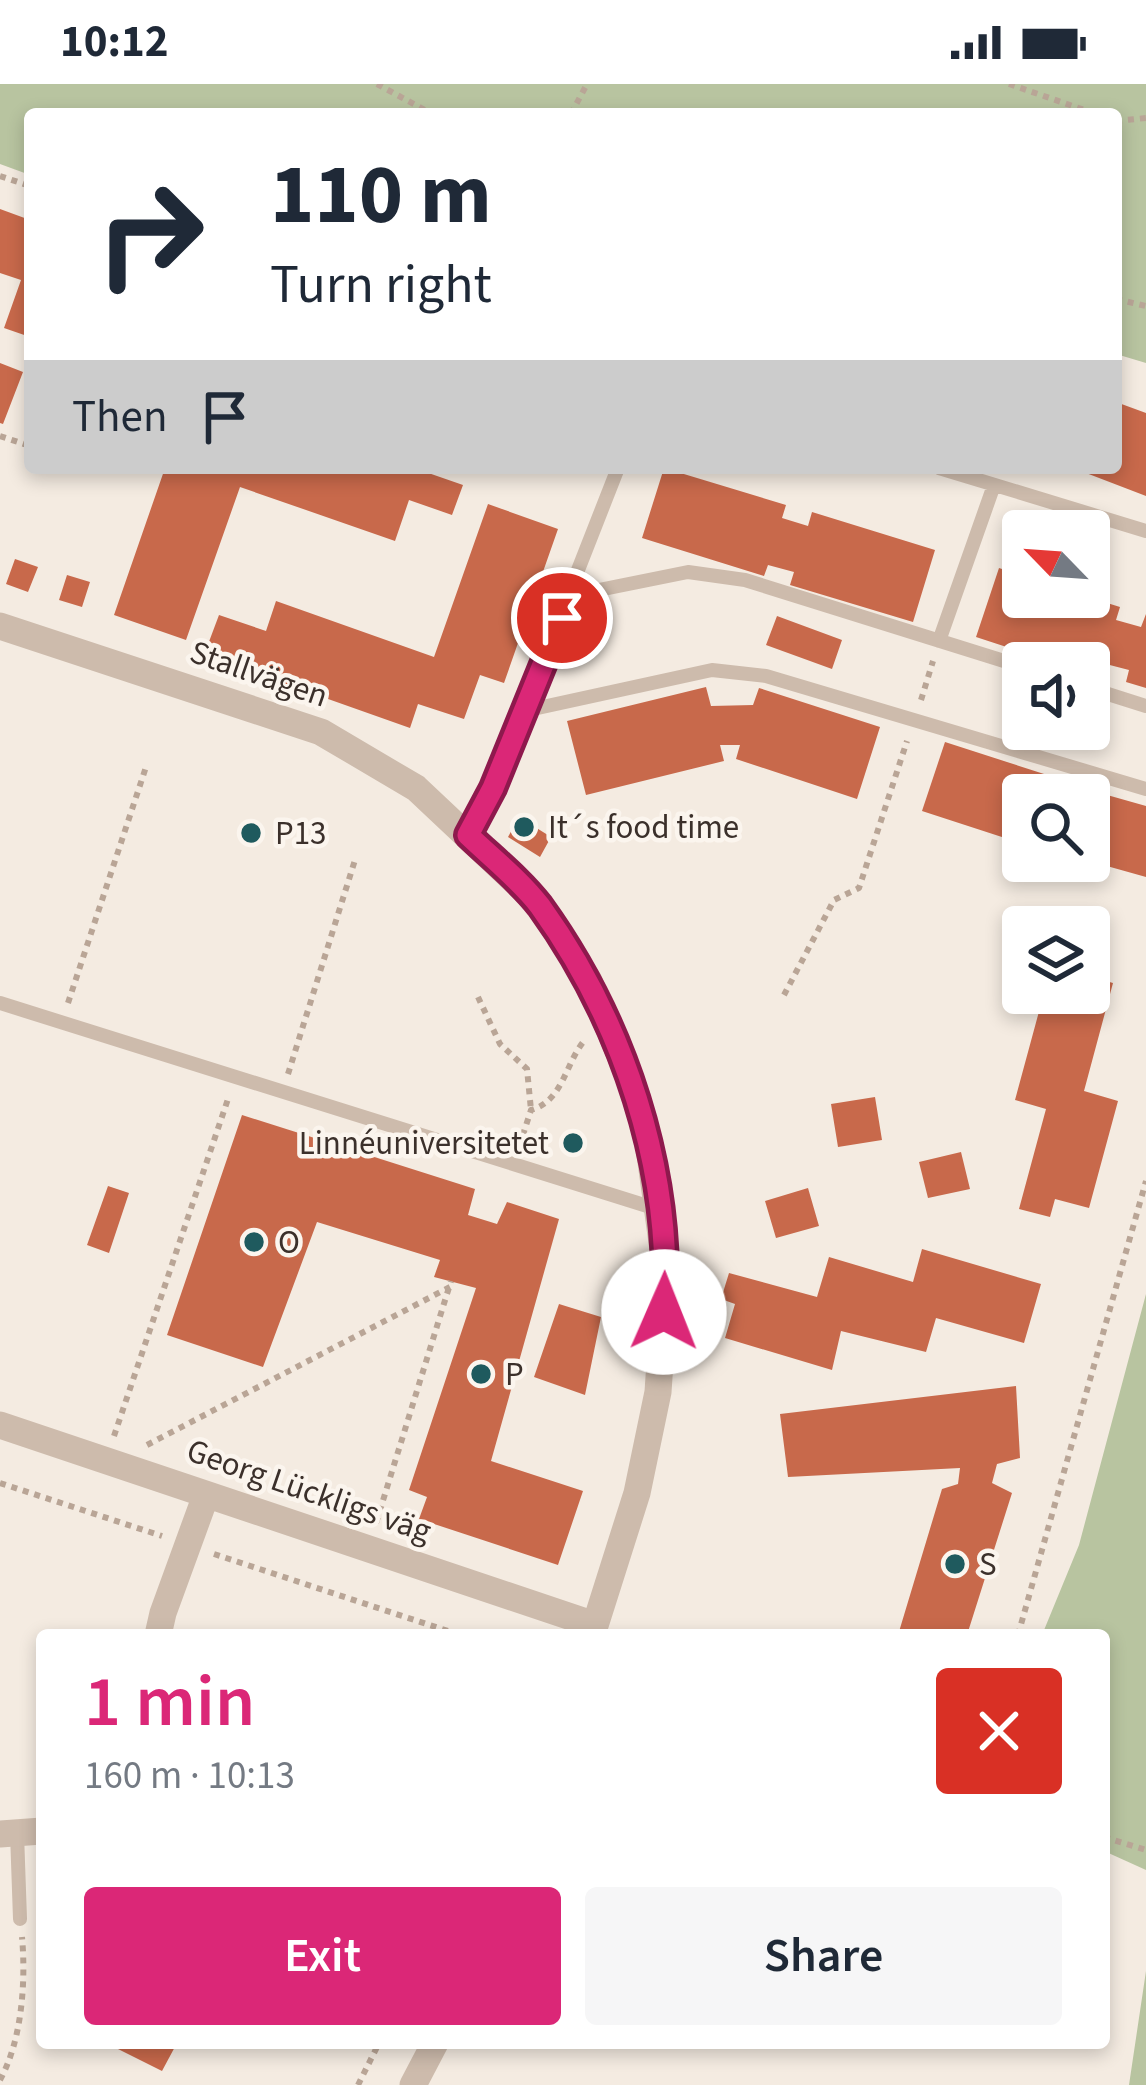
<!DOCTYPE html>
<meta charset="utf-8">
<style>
body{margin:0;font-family:"Source Sans 3",sans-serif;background:#f6f6f7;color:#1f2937;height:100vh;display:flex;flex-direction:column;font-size:45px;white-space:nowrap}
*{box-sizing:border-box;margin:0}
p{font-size:39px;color:#747a83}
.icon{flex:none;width:66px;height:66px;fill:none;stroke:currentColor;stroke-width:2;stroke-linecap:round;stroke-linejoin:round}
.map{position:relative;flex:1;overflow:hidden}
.drawer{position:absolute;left:36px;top:1545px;width:1074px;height:420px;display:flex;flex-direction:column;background:#fff;border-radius:12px;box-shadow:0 6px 18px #0003}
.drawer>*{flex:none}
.hud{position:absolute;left:24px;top:24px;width:1098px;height:366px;border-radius:12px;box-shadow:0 6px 18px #0003;background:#fff;color:#1f2937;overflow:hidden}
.needle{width:78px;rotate:295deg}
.fabs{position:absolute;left:1002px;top:426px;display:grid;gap:24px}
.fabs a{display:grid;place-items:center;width:108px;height:108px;border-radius:12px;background:#fff;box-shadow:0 6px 18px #0003;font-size:60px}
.pin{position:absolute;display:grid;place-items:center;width:102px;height:102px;color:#fff;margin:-51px;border:6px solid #fff;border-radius:50%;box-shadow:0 3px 12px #0007}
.me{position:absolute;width:132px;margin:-66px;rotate:1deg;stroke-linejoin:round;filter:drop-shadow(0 0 9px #0008)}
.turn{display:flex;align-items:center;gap:42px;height:252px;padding:0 48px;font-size:54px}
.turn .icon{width:156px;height:156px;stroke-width:2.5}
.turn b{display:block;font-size:84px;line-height:102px}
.then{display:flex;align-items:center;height:114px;padding:0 48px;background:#0003;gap:24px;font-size:45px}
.round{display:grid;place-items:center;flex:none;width:126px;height:126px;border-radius:12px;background:#f6f6f7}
.summary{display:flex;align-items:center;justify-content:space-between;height:204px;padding:0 48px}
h1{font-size:72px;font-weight:600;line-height:90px;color:#db2777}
.button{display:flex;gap:24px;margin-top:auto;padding:24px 48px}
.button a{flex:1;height:138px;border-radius:12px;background:#db2777;color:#fff;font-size:48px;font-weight:600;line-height:138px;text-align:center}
.button a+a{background:#f6f6f7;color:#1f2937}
.status{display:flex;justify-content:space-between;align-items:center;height:84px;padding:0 60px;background:#fff;direction:ltr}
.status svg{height:33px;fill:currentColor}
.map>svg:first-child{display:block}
.green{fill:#b8c4a0}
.building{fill:#c8694b}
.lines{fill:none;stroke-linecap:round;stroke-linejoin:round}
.path{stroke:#b9a596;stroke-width:6;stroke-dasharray:6 6;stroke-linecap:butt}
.lane{stroke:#cdbbac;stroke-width:14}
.street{stroke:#cdbbac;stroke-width:27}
.route-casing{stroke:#8e194d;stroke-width:30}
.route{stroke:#db2777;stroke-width:21}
.poi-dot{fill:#1f5a5e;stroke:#fbf5ee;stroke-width:4.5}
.labels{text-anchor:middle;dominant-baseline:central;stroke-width:9;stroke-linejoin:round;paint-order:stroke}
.street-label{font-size:33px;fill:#3b302b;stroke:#fbf5ee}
.poi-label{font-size:33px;fill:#3b302b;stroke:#fbf5ee;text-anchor:start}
</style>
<div class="status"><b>10:12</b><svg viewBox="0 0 49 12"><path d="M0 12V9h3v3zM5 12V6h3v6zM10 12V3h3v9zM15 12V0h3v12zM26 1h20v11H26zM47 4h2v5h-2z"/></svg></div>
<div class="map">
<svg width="1146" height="2001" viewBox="0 0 1146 2001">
<rect width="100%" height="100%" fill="#f4ebe1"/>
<path class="green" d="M0,0H1146V279L1116,270V30H30V91L0,80Z
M1146,1210V1786L1104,1767V1551H1042L1079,1461Z
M1146,1887V2001H1129Z"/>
<path class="building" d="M0,125L30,136V253L4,244L21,196L0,189Z
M0,279L23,288L3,340L0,339Z
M1116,318L1146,329V412L1073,384H1116Z
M165,384L192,387L193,384H414L463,401L452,431L409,416L395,457L240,403L186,556L114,531Z
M664,384L786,421L782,434L808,442L812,428L935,466L913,538L790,501L794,488L768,481L764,492L642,454Z
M488,420L558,445L504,599L480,591L464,635L418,620L410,644L252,588L255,580L207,563L219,531L266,547L276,517L434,573Z
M15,475L38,483L28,508L6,500Z
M999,484L1023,492V513H1088L1120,523L1116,536L1141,543L1146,530V604L1126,598L1129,586L1102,579L1098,593L1089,590V579H1056L976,553Z
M67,491L90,498L82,523L59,516Z
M777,532L842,556L832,585L766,561Z
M706,603L711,622L753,621L759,604L880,643L857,715L736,675L740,661H720L724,677L586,711L567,637Z
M945,658L1069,698L1065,711H1023V760L922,727Z
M1093,707L1146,722V793L1089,777V721Z
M519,733L551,753L540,773L508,753Z
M1089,892L1113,899L1084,1007L1118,1017L1089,1124L1055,1115L1050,1133L1019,1125L1046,1025L1015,1016L1044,909H1089Z
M875,1013L882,1056L838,1063L831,1020Z
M242,1031L475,1105L468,1131L497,1140L507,1118L559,1135L491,1377L583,1407L558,1481L419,1435L427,1413L409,1406L476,1204L434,1193L440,1176L317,1138L263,1283L167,1251Z
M961,1068L970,1105L928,1114L919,1078Z
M108,1102L129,1109L109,1169L87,1161Z
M808,1104L819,1142L776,1154L765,1117Z
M922,1165L1041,1200L1024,1259L936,1234L926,1268L841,1247L832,1286L725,1254L735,1220L721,1215L729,1189L817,1213L829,1173L913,1198Z
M559,1220L601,1233L585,1311L534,1293Z
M1016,1302L1020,1374L997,1380L992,1399L1012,1409L967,1551H898L942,1405L958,1400L960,1384L788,1393L780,1330Z
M106,1959H177L162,1987Z"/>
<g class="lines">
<path class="path" d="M377,0L432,30
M1009,0L1096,30
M571,30L587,0
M1116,37L1146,34
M0,92L30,102
M1116,215L1146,222
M0,352L30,362
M921,616L933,577
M784,911L834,816L859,804L907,657
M478,913L500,960L527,985L531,1026
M68,919L146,683
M288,990L355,776
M519,1063L531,1026C563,1017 565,980 584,957
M114,1352L229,1012
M147,1361L450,1203
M0,1399L162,1452
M376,1439L451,1197
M214,1470L460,1551
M1018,1551L1146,1097
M1104,1753L1146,1766
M0,1996C22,1956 26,1898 22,1853
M358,2001L379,1959"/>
<path class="lane" d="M939,384L1146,447
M569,512L688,488L745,496L1023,583
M939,557L994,401
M1089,604L1146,622
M524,627L712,586L766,592L1146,705
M468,751L493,703L618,384
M0,919L660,1126
M17,1749L20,1835"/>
<path class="street" d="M0,542L321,648L416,704L537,818L589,897L629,993L648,1056L666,1188L658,1308L637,1409L592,1551
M0,1341L595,1541
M158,1551L163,1529L206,1411
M0,1750L42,1747
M413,2001L435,1959"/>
</g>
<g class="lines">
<g class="route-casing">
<path id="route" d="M562,534L493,704L468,751C492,774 520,796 540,822C623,937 673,1086 664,1228"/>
</g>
<use href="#route" class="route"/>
</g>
<g class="poi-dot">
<circle cx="524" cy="743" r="12"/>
<circle cx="251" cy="749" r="12"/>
<circle cx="573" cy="1059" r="12"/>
<circle cx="254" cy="1158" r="12"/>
<circle cx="481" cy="1290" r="12"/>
<circle cx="955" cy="1480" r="12"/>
</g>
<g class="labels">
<g class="street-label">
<text transform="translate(259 590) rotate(19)">Stallvägen</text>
<text transform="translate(309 1407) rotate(19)">Georg Lückligs väg</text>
</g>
<g class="poi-label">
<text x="548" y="743">It´s food time</text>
<text x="275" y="749">P13</text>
<text x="549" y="1059" text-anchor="end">Linnéuniversitetet</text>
<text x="278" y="1158">O</text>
<text x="505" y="1290">P</text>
<text x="979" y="1480">S</text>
</g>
</g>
</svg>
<div class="fabs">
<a><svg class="needle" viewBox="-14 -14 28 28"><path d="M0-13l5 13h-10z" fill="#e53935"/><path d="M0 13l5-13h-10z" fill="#747a83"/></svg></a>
<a><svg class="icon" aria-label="sound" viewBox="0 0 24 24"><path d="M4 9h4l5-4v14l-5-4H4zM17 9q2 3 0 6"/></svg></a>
<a><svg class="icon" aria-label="search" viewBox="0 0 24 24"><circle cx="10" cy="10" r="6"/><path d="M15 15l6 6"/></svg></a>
<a><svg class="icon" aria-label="layers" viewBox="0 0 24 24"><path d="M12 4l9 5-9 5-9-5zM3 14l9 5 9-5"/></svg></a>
</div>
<div class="pin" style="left:562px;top:534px;background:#d93025"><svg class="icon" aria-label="arrive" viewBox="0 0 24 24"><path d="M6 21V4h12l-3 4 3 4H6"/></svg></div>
<svg class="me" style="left:664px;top:1228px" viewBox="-20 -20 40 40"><circle r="19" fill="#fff"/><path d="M0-13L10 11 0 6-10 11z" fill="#db2777"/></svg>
<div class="hud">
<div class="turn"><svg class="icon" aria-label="right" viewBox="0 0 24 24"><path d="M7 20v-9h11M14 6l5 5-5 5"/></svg><div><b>110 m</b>Turn right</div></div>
<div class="then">Then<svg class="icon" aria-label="arrive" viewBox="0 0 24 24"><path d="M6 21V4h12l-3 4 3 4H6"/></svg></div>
</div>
<section class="drawer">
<div class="summary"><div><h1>1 min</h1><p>160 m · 10:13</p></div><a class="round" style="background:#d93025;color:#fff"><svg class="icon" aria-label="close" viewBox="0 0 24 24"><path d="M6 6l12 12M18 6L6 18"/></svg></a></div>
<div class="button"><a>Exit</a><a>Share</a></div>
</section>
</div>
